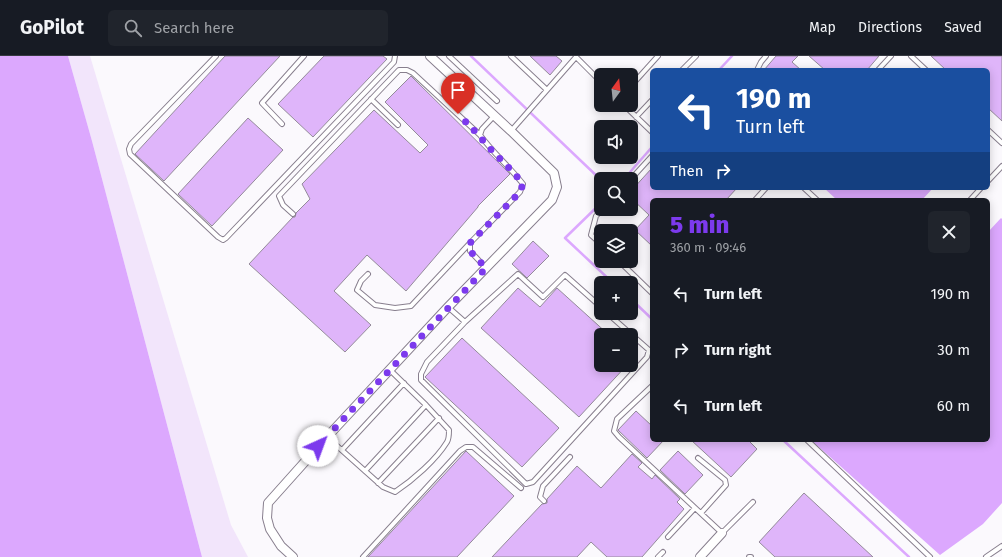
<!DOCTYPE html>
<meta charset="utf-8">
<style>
body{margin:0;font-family:"Fira Sans",sans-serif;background:#20242c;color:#f1f3f6;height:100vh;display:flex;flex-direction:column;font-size:15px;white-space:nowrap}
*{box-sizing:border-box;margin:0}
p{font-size:13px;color:#9ea1a6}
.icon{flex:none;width:22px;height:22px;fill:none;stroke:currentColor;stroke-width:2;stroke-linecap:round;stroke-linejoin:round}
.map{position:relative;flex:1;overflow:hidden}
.sheet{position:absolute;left:650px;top:142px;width:340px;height:244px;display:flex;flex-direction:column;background:#171b24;border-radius:6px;box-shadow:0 2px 10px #0003}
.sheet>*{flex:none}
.banner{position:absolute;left:650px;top:12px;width:340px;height:122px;border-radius:6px;box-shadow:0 2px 10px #0003;background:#1a4fa0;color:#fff;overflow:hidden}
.needle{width:26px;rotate:15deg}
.fabs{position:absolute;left:594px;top:12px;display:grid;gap:8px}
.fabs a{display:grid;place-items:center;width:44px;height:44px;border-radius:6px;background:#171b24;box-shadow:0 2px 10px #0003;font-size:20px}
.pin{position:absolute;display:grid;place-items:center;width:34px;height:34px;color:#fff;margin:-41px -17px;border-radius:50% 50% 50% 0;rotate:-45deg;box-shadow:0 0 4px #0007}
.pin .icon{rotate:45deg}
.me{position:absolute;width:44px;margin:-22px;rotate:43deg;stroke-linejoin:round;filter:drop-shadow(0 0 3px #0008)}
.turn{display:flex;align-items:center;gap:14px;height:84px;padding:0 20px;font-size:18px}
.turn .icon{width:52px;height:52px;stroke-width:2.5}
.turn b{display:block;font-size:28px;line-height:34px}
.then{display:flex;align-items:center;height:38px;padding:0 20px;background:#0003;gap:8px;font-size:15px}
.round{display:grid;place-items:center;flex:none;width:42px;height:42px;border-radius:6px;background:#20242c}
.headline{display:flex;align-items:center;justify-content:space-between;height:68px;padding:0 20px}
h1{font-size:24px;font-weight:800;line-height:30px;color:#7c3aed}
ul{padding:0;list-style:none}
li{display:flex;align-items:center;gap:12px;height:56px;padding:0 20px}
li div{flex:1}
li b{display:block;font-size:15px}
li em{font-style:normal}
header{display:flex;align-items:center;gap:24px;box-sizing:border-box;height:56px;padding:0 20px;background:#171b24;border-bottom:1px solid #363941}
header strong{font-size:19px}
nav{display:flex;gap:22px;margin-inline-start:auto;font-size:14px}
.search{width:280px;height:36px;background:#20242c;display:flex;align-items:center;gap:10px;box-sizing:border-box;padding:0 14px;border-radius:6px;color:#9ea1a6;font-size:15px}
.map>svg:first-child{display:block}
.green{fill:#f2e5fb}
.water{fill:#dca8fe}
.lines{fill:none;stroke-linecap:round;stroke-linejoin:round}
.stream{stroke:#dca8fe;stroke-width:2.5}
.building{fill:#dfb5fa;stroke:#948b9a}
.service-casing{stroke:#887f8e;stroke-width:6}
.minor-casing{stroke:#887f8e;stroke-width:10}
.service{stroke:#fff;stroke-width:4}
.minor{stroke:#fff;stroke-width:8}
.route{stroke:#7c3aed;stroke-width:7;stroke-dasharray:0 12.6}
</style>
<header>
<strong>GoPilot</strong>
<div class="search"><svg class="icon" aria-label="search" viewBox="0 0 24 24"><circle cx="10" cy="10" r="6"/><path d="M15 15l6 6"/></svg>Search here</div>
<nav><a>Map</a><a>Directions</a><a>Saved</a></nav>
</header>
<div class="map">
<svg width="1002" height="501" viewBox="0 0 1002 501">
<rect width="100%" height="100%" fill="#fbf9fd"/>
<path class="green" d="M68,0H90L231,469L248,501H202L92,85Z"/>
<path class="water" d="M0,0H68L92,85L202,501H0Z
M824,132H933L922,144H837Z
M1001,162L1002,163V447L983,468L940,499L811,384H988V176Z"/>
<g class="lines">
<path class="stream" d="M471,0L601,124
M719,14L732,0
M624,123L652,91
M601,147L565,182L613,227
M631,243L652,263
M783,384L909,501"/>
</g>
<path class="building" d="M225,0H280L164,125L135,98Z
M324,0H383L387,3L313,81L278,48Z
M530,0H556L562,5L550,19Z
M776,0H798L792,6L801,14H764Z
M809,0H879L867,14H825Z
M931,0H1002V65L988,52V14H946Z
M411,20L510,118L478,150V151L406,235L367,199L334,235L371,269L345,296L249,208L293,161H295L296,157L310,143L302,128L374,54L420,97L428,89L385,46Z
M248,62L283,94L212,170L178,138Z
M652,112V132H737L726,144H652V190L635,174L649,159L631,142V135Z
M533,185L549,200L527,222L512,208Z
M518,232L540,251L557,232L609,279H601V309H627L579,361L481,272Z
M462,282L559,372L522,411L425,321Z
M636,355L652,370V384H664L647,402L618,374Z
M691,384H748L757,393L731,421Z
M466,395L514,440L457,501H368Z
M678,395L703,419L685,438L660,414Z
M632,398L642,407L638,411L652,423L655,419L680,443L677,446L684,453L642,501H607L591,486L577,501H492L542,448L547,447V443L577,410L601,432Z
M804,437L873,501H775L759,486Z"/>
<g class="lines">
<g class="service-casing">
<path id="service" d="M216,0L131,88L129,93L130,98L218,181L223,184L226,182L394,6L395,0
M449,0L497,45
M511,0L547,34
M911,0L926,14
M682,14L696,0
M757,14L761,6L766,0
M878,14L891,0
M631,30L658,0
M371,43L398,69
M624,49L652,76
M636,61L652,44
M282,68L262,47L304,0
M988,74L1002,87
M511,75L576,1L601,26
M631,123L652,100
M988,125L1002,110
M804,132L817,144
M755,144L766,132
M970,144L981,132
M293,158L283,149L279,140L399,14H407L413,17L480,79
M601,188L591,179L596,160L603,153
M619,205L652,237
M486,212L470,195V187L520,136L523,128C509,110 493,97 480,79L482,73L494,60
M368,218L361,225L357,234L375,249L395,252L411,250L470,187
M448,251L465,266
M601,251L565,219L543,241L518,218L465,266L427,306L421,318V324L526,428L533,426L647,301L649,294L607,257
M652,330L617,363L614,375L619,381L722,477L753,446
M327,381L383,431L395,436C413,424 436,404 447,386C449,383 449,378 449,374L426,349L390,314
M807,384L930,501
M342,394L404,327
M698,402L725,424L726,429L701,457
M365,415L426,349
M378,427L439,362
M544,445L540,441L543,430L570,401
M668,481L695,452
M363,501L460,395L466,391H473L521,432
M658,501L663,496
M749,501H751
M986,501L1002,490"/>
</g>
<g class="minor-casing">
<path id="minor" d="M293,501L281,490L270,473L267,462L268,447L327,381L448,251L552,144L557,131L554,117L511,75L430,0
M700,501L722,477"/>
</g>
<use href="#service" class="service"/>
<use href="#minor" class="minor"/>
</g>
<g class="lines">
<path class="route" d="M318,390L486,212L470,195V187L520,136L523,128C511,112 498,102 486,88C477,77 468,68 458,58"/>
</g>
</svg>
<div class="fabs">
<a><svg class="needle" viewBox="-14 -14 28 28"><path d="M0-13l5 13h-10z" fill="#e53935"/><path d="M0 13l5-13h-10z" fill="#9ea1a6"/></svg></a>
<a><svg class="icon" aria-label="sound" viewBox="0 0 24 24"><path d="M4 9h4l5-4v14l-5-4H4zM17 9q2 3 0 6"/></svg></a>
<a><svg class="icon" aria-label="search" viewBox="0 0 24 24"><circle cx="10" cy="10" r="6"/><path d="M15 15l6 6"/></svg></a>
<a><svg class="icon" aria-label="layers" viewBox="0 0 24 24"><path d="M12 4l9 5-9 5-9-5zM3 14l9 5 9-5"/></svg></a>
<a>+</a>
<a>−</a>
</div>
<div class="pin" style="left:458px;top:58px;background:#d93025"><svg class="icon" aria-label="arrive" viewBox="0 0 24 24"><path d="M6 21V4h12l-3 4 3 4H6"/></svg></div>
<svg class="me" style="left:318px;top:390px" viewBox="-20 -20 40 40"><circle r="19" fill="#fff"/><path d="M0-13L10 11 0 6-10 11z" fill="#7c3aed"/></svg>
<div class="banner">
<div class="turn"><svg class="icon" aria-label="left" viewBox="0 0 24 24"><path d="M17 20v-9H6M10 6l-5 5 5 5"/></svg><div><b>190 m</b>Turn left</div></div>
<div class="then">Then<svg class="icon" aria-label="right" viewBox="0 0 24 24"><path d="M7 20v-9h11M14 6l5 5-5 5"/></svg></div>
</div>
<section class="sheet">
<div class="headline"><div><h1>5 min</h1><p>360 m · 09:46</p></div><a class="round"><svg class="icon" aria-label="close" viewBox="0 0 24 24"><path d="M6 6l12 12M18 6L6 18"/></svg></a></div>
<ul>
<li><svg class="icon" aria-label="left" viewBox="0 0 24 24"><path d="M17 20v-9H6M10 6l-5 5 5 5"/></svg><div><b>Turn left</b></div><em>190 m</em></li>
<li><svg class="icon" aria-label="right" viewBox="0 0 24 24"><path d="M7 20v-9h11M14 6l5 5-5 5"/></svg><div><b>Turn right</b></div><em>30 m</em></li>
<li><svg class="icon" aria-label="left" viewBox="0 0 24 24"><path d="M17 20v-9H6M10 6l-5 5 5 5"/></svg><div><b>Turn left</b></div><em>60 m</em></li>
</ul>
</section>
</div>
